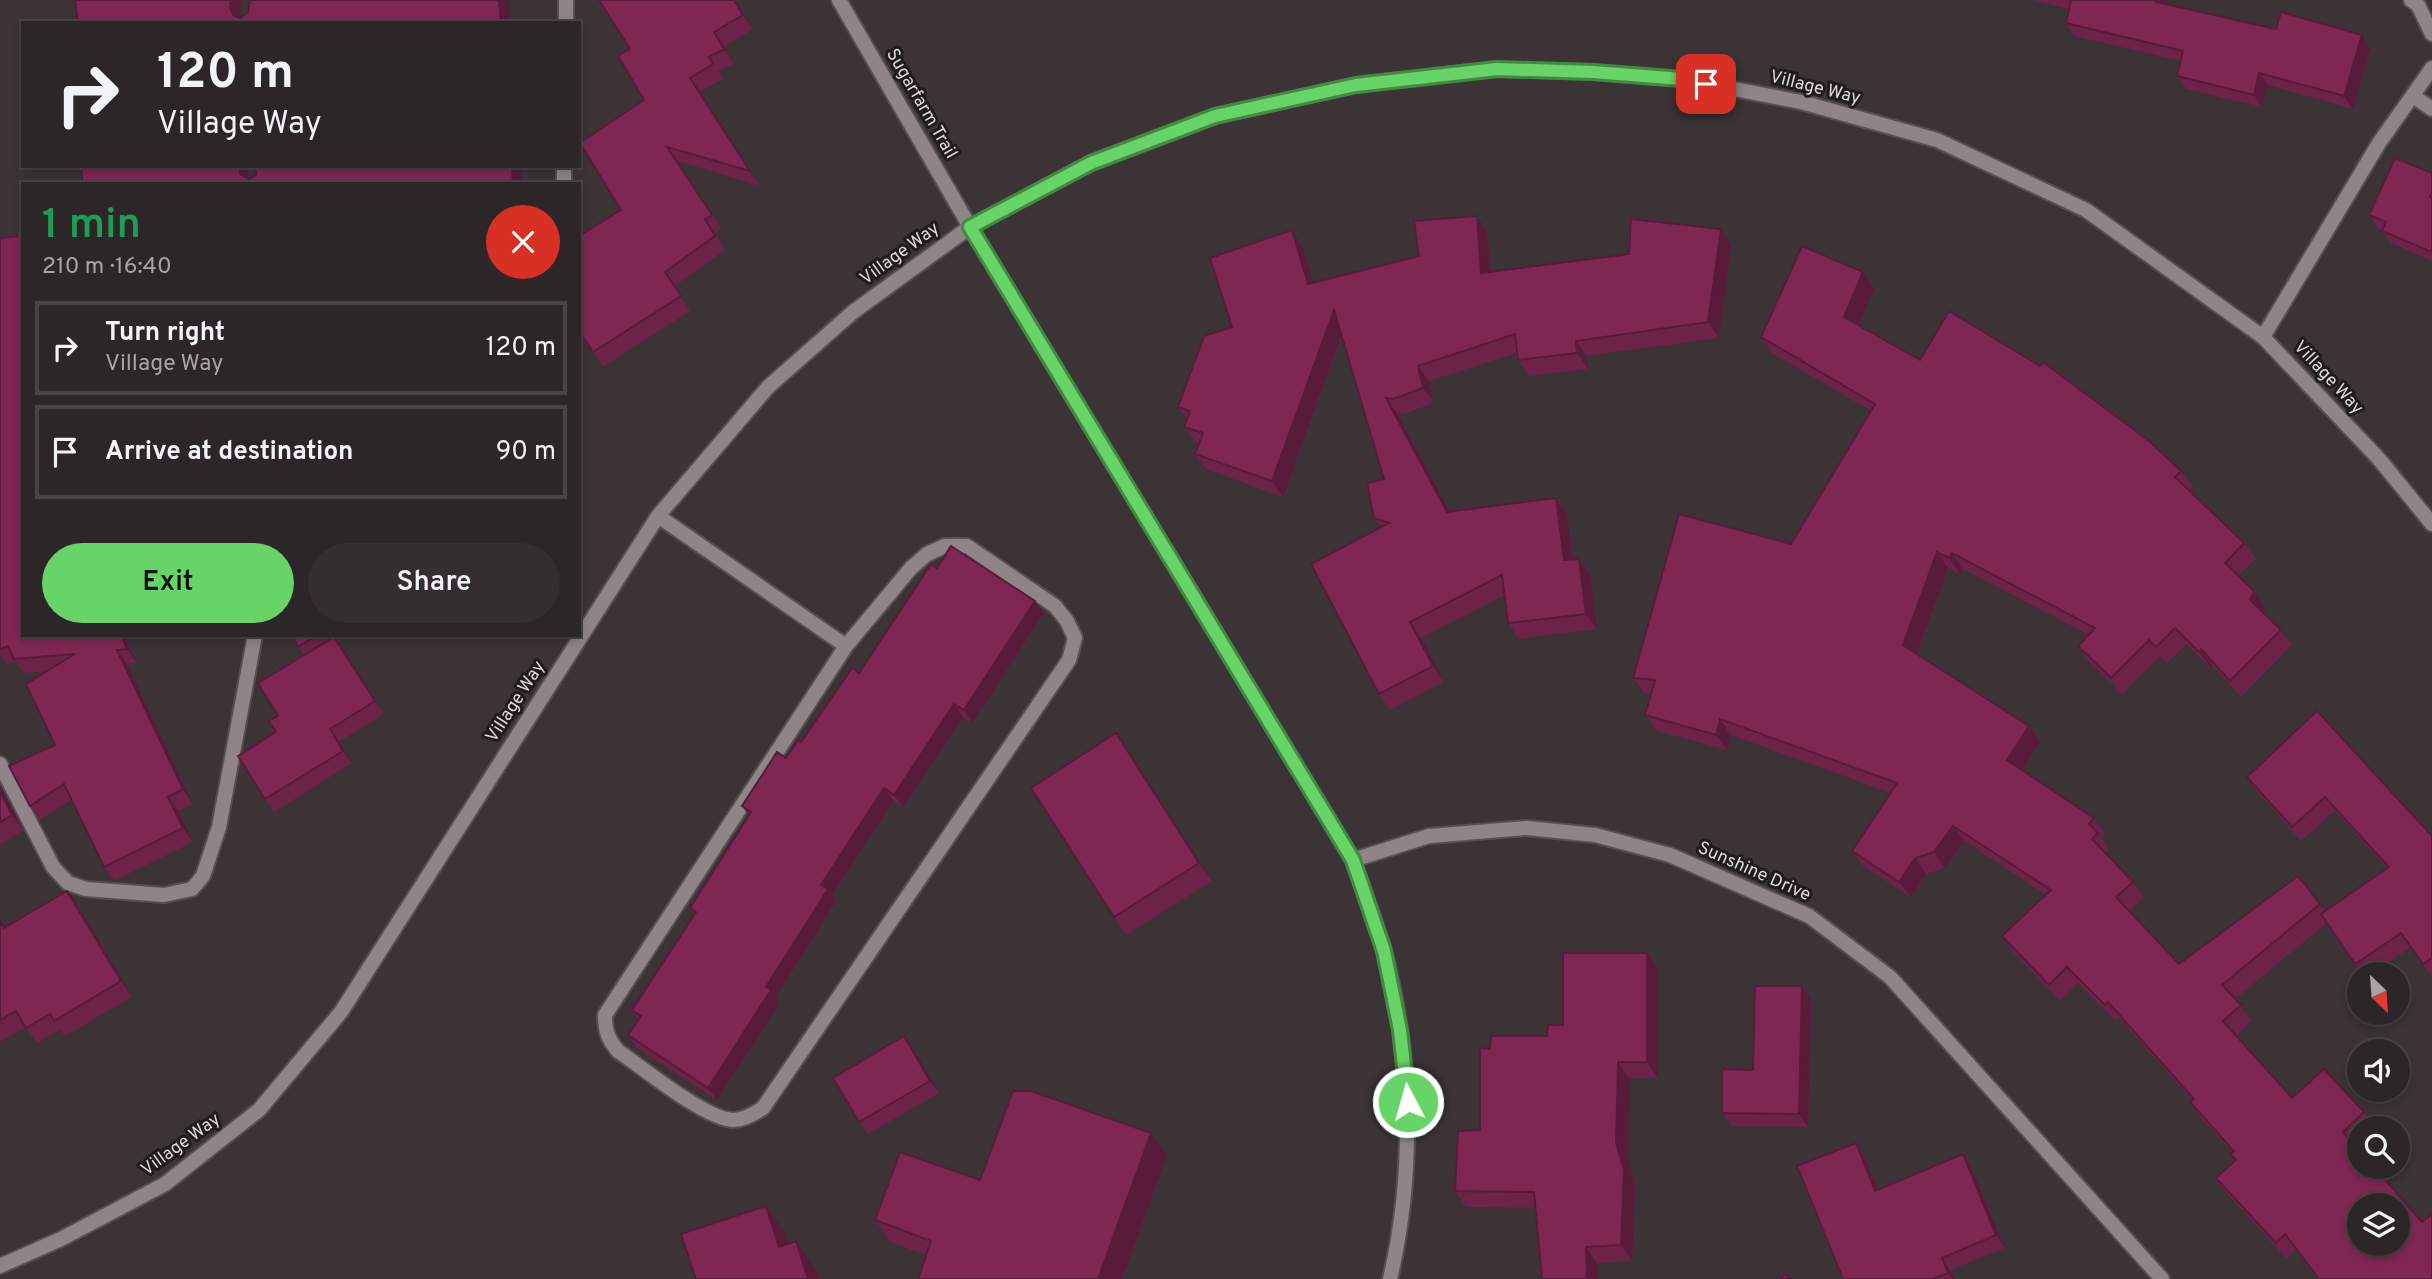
<!DOCTYPE html>
<meta charset="utf-8">
<style>
body{margin:0;font-family:Overpass,sans-serif;background:#342e30;color:#f1f3f6;height:100vh;display:flex;flex-direction:column;font-size:26px;white-space:nowrap}
*{box-sizing:border-box;margin:0}
p{font-size:23px;color:#a6a5a8}
.icon{flex:none;width:38px;height:38px;fill:none;stroke:currentColor;stroke-width:2;stroke-linecap:round;stroke-linejoin:round}
.map{position:relative;flex:1;overflow:hidden}
.sheet{position:absolute;left:21px;top:182px;width:560px;height:455px;display:flex;flex-direction:column;background:#2c2628;border-radius:0px;box-shadow:0 4px 10px #0003,0 0 0 2px #484345}
.sheet>*{flex:none}
.guide{position:absolute;left:21px;top:21px;width:560px;height:147px;border-radius:0px;box-shadow:0 4px 10px #0003,0 0 0 2px #484345;background:#2c2628;color:#f1f3f6;overflow:hidden}
.needle{width:46px;rotate:155deg}
.controls{position:absolute;left:2347px;top:962px;display:grid;gap:14px}
.controls a{display:grid;place-items:center;width:63px;height:63px;border-radius:50%;background:#2c2628;box-shadow:0 4px 10px #0003,0 0 0 2px #484345;font-size:35px}
.pin{position:absolute;display:grid;place-items:center;width:60px;height:60px;color:#fff;margin:-30px;border-radius:14px;box-shadow:0 4px 10px #0006}
.me{position:absolute;width:77px;margin:-38px;rotate:354deg;stroke-linejoin:round;filter:drop-shadow(0 0 5px #0008)}
.turn{display:flex;align-items:center;gap:24px;height:147px;padding:0 21px;font-size:32px}
.turn .icon{width:91px;height:91px;stroke-width:2.5}
.turn b{display:block;font-size:49px;line-height:60px}
.round{display:grid;place-items:center;flex:none;width:74px;height:74px;border-radius:37px;background:#342e30}
.overview{display:flex;align-items:center;justify-content:space-between;height:119px;padding:0 21px}
h1{font-size:42px;font-weight:600;line-height:52px;color:#1e9e55}
.button{display:flex;gap:14px;margin-top:auto;padding:14px 21px}
.button a{flex:1;height:80px;border-radius:42px;background:#66d466;color:#111;font-size:28px;font-weight:600;line-height:80px;text-align:center}
.button a+a{background:#342e30;color:#f1f3f6}
ul{padding:0;list-style:none}
li{display:flex;align-items:center;gap:21px;height:94px;margin:0 14px 10px;padding:0 7px;border:4px solid #484345;border-radius:0px}
li div{flex:1}
li b{display:block;font-size:26px}
li em{font-style:normal}
.map>svg:first-child{display:block}
.lines{fill:none;stroke-linecap:round;stroke-linejoin:round}
.minor-casing{stroke:#575052;stroke-width:18}
.minor{stroke:#8f8589;stroke-width:14}
.wall{fill:#6d2247}
.shaded-wall{fill:#591b3a}
.building{fill:#7f2753;stroke:#591b3a;stroke-width:2;fill-rule:evenodd}
.route-casing{stroke:#428a42;stroke-width:18}
.route{stroke:#66d466;stroke-width:12}
.labels{text-anchor:middle;dominant-baseline:central;stroke-width:6;stroke-linejoin:round;paint-order:stroke}
.street-label{font-size:18px;fill:#dfd9db;stroke:#201c1d}
</style>
<div class="map">
<svg width="2432" height="1279" viewBox="0 0 2432 1279">
<rect width="100%" height="100%" fill="#3b3336"/>
<g class="lines">
<g class="minor-casing">
<path id="minor" d="M839,0L970,227L1353,860C1363,890 1375,920 1384,951C1412,1056 1415,1173 1390,1279
M2411,0L2418,5L2432,34
M566,23V0
M2413,96L2432,109
M564,184V166
M2263,337L2379,143L2432,68
M658,516L846,646
M945,546H967L1055,606L1067,621L1075,638L1069,660L763,1108C754,1114 744,1120 733,1120C705,1119 643,1068 618,1051C608,1039 605,1031 605,1015L846,646L911,568L927,554Z
M0,764L53,867L68,883L86,889L164,895L192,889L203,876L219,827L255,635
M1353,860L1429,836L1527,828L1595,835L1670,855L1809,916L1890,977L2162,1279
M0,1266L61,1239L165,1184L259,1110L341,1012L658,516L768,387L853,312L970,227L1091,163L1215,116L1356,85L1497,69L1593,72L1682,79L1801,102L1937,140L2086,210L2263,337L2379,459L2432,524"/>
</g>
<use href="#minor" class="minor"/>
</g>
<path class="wall" d="M599,0H735L753,29L724,47L734,64L719,71L723,79L700,92L760,186L677,161L722,229L715,233L725,250L675,286L690,311L603,367L586,341L579,344V236L621,210L644,100L630,49Z
M2033,0H2168L2167,5L2370,48L2353,109L2268,85L2262,107L2186,89L2177,76L2181,61L2074,36L2066,23L2069,9Z
M2432,173V261L2391,243L2382,231V230L2378,228L2369,215Z
M1292,230L1302,246L1314,283L1419,256L1487,232L1491,272L1731,245L1719,338L1586,356L1588,369L1529,376L1518,360L1517,353L1429,381L1434,403L1404,414L1397,413L1449,511L1556,498L1567,514L1573,559H1579L1590,574L1597,629L1519,639L1508,623L1505,595L1421,638L1444,682L1390,710L1379,694L1381,527L1374,518L1384,479L1342,335L1283,497L1206,469L1195,454L1199,444L1195,442L1184,427L1187,419L1178,407L1232,327Z
M0,238L23,635H124L137,663L127,664L193,804L178,811L193,842L114,881L104,867L71,800L40,820L30,806L55,745L47,671L24,673L15,661L7,665L0,655Z
M1874,288L1858,325L1920,360L2181,471L2193,486L2189,490L2244,543L2256,559L2238,576L2265,607L2263,612L2281,630L2292,645L2241,697L2212,665L2210,667L2186,644L2167,663L2160,656L2123,694L2089,662L2078,646L2089,635L1963,569L1960,574L1948,568L1917,654L2029,726L2040,742L2022,770L2094,818L2105,834L2101,838L2109,849L2105,853L2133,882L2144,898L2129,911L2179,964L2320,904L2325,911L2387,868L2335,811L2301,841L2257,791L2247,777L2317,711L2432,836V977L2411,947L2370,975H2363L2327,923L2235,999L2252,1021L2236,1036L2292,1098L2364,1112L2375,1128L2374,1129H2359V1143L2355,1146L2432,1279H2318L2296,1250L2287,1259L2227,1194L2216,1178L2235,1160L2231,1154L2233,1152L2201,1118L2190,1102L2192,1100L2119,1018L2116,1021L2078,983L2060,1001L2013,952L2002,936L2046,895L1964,841L1945,868L1926,874L1911,897L1863,866L1852,851L1891,793L1731,735L1727,750L1657,731L1645,715L1651,694H1645L1633,678L1791,544L1871,411L1772,353L1761,337Z
M937,568L1035,601L1044,613L972,723L963,717L903,807L893,801L832,895L836,901L776,997L780,1003L717,1100L637,1048L628,1035L639,1020L632,1010L695,914L690,908L749,816L742,806L801,742L859,673Z
M291,635H350L338,642L384,714L339,742L352,763L274,812L265,799L278,716L304,655Z
M1116,733L1212,881L1126,935L1114,917Z
M0,786L23,830L0,845Z
M78,906L132,997L65,1036L60,1030L37,1043L26,1027L0,1042V919L5,927Z
M1658,969V1078H1629L1628,1159L1635,1186L1632,1261L1597,1263L1598,1279H1542L1535,1208L1466,1207L1455,1191L1480,1130L1490,1049L1547,1036L1563,1025Z
M1802,986L1811,999L1808,1127L1731,1126L1722,1113L1753,1070Z
M904,1036L913,1048L939,1093L868,1134L859,1122Z
M1856,1143L1864,1156L1878,1189L1963,1154L1971,1167L2005,1248L1950,1270L1954,1279H1843Z
M1167,1155L1122,1279H918L926,1255L890,1242L875,1220L980,1180Z"/>
<path class="shaded-wall" d="M231,0H241L240,23L234,16L230,8Z
M499,0H508L510,23H501Z
M734,0H735L753,29L743,15Z
M2156,0H2168L2165,15L2156,2Z
M714,32L724,47L734,64L724,49Z
M2362,35L2370,48L2353,109L2344,96Z
M2259,73L2268,85L2262,107L2254,95Z
M690,78L700,92L760,186L750,171Z
M239,166H247L249,184L240,174Z
M512,166H520L522,184H513Z
M1477,216L1487,232L1492,289L1481,273Z
M1721,229L1731,245L1719,338L1708,322Z
M1292,230L1302,246L1319,300L1308,284Z
M1863,272L1874,288L1855,333L1844,317Z
M1334,310L1345,325L1283,497L1272,481Z
M1576,341L1586,356L1588,369L1577,353Z
M1418,366L1429,381L1434,403L1423,388Z
M1386,398L1397,413L1458,527L1447,512Z
M1556,498L1567,514L1575,576L1564,560Z
M1937,552L1948,568L1914,661L1903,645Z
M1952,553L1963,569L1960,574L1949,558Z
M1579,559L1590,574L1597,629L1586,614Z
M2254,591L2265,607L2261,616L2250,600Z
M1035,601L1044,613L972,723L964,710Z
M1410,622L1421,638L1444,682L1433,666Z
M121,635H124L137,663L127,649Z
M334,637L343,649L384,714L375,701Z
M2201,649L2212,665L2210,667L2199,652Z
M117,650L127,664L193,804L183,789Z
M954,704L963,717L903,807L894,795Z
M1720,719L1731,735L1727,750L1716,735Z
M2029,726L2040,742L2018,776L2007,760Z
M330,729L339,742L352,763L343,751Z
M1116,733L1128,751L1212,881L1199,863Z
M0,786L2,788L23,830L12,815L0,791Z
M884,788L893,801L832,895L836,901L776,997L780,1003L717,1100L708,1088L821,885Z
M168,797L178,811L193,842L183,828Z
M1953,826L1964,841L1945,868L1934,852Z
M1915,858L1926,874L1911,897L1899,882Z
M67,891L78,906L132,997L121,981Z
M1647,953L1658,969V1078L1647,1062Z
M1802,986L1811,999L1808,1127L1799,1114Z
M904,1036L913,1048L939,1093L930,1081Z
M1618,1062L1629,1078L1628,1159L1635,1186L1632,1261L1621,1245L1616,1143Z
M1151,1133L1167,1155L1122,1279H1098Z
M1856,1143L1864,1156L1884,1203L1875,1191Z
M1963,1154L1971,1167L2005,1248L1996,1235Z
M766,1206L785,1233L798,1274L779,1247Z
M796,1241L815,1268L819,1279H808Z
M1586,1247L1597,1263L1598,1279H1587Z
M1942,1258L1950,1270L1954,1279H1952L1948,1273Z"/>
<path class="building" d="M75,0H231L230,8L234,16L240,18L248,13L250,0H499L501,23H78Z
M599,0H734L743,15L714,32L724,49L709,57L713,64L690,78L750,171L667,147L712,215L705,219L715,236L665,272L681,296L593,352L579,331V236L621,210L580,143L644,100L618,56L630,49Z
M2071,0H2156V2L2276,29L2281,12L2362,35L2344,96L2259,73L2254,95L2177,76L2183,51L2066,23Z
M2395,158L2432,173V193L2430,197L2432,198V252L2382,231L2386,222L2369,215Z
M81,166H239L240,174L249,179L256,175V166H512L513,184H83Z
M1477,216L1481,273L1629,254L1631,219L1721,229L1708,322L1576,341L1577,353L1518,360L1515,334L1418,366L1423,388L1393,399L1386,398L1447,512L1556,498L1564,560L1579,559L1586,614L1508,623L1502,575L1410,622L1433,666L1379,694L1311,564L1389,523L1374,518L1367,483L1384,479L1334,310L1272,481L1195,454L1203,433L1184,427L1190,411L1178,407L1204,336L1232,327L1210,258L1292,230L1308,284L1419,256L1414,221Z
M23,236V635H121L127,649L117,650L183,789L168,797L183,828L104,867L64,784L30,806L9,766L55,745L26,684L75,654L14,659L8,646L0,649V238Z
M1802,246L1863,272L1844,317L1920,360L1949,311L2040,366L2043,362L2149,441L2181,471L2175,477L2244,543L2225,563L2254,591L2250,600L2281,630L2230,681L2201,649L2199,652L2175,628L2156,647L2149,640L2111,678L2078,646L2095,628L1952,553L1949,558L1937,552L1903,645L2029,726L2007,760L2094,818L2089,824L2098,833L2092,839L2133,882L2116,897L2179,964L2298,876L2320,904L2222,985L2241,1005L2223,1021L2292,1098L2324,1069L2364,1112L2343,1132L2359,1151V1167H2374L2422,1222L2432,1214V1279H2319L2285,1234L2276,1243L2216,1178L2236,1160L2231,1154L2234,1151L2190,1102L2194,1099L2108,1002L2105,1005L2067,967L2049,985L2002,936L2051,890L1953,826L1934,852L1915,858L1899,882L1852,851L1897,783L1720,719L1716,735L1645,715L1655,680L1633,678L1679,514L1791,544L1875,404L1761,337ZM2359,1206H2398V1244H2359Z
M951,546L1035,601L964,710L954,704L894,795L884,788L821,885L828,889L766,987L771,990L708,1088L628,1035L641,1016L632,1010L696,912L690,908L751,812L742,806L777,752L786,758L798,740L801,742L852,668L859,673L931,564L937,568Z
M291,635H317L298,647Z
M334,637L375,701L330,729L343,751L265,799L238,756L276,732L269,721L278,716L258,683Z
M2317,711L2432,836V958L2423,964L2401,933L2355,964L2321,914L2389,867L2325,797L2292,827L2247,777Z
M1116,733L1199,863L1114,917L1031,788Z
M0,791L12,815L0,822Z
M67,891L121,981L54,1021L50,1014L26,1028L16,1011L0,1020V921L4,928Z
M1563,953H1647V1062H1618L1616,1143L1624,1170L1621,1245L1586,1247L1587,1279H1542L1534,1192L1455,1191L1458,1131L1480,1130V1048L1490,1049L1491,1036H1547L1548,1025H1563Z
M1755,986H1802L1799,1114L1722,1113V1069L1753,1070Z
M904,1036L930,1081L859,1122L833,1078Z
M1013,1091H1031L1151,1133L1098,1279H918L931,1241L875,1220L900,1152L980,1180Z
M1856,1143L1875,1191L1963,1154L1996,1235L1942,1258L1948,1273L1933,1279H1843L1797,1166Z
M766,1206L779,1247L796,1241L808,1279H696L681,1234Z
M1784,1274L1792,1279H1781Z"/>
<g class="lines">
<g class="route-casing">
<path id="route" d="M1408,1102L1400,1030L1384,951L1353,860L970,227L1091,163L1215,116L1356,85L1497,69L1593,72L1682,79L1706,84"/>
</g>
<use href="#route" class="route"/>
</g>
<g class="labels">
<g class="street-label">
<text transform="translate(1815 88) rotate(14)">Village Way</text>
<text transform="translate(921 104) rotate(60)">Sugarfarm Trail</text>
<text transform="translate(900 254) rotate(-36)">Village Way</text>
<text transform="translate(2328 378) rotate(47)">Village Way</text>
<text transform="translate(516 702) rotate(-57)">Village Way</text>
<text transform="translate(1754 872) rotate(24)">Sunshine Drive</text>
<text transform="translate(181 1145) rotate(-36)">Village Way</text>
</g>
</g>
</svg>
<div class="controls">
<a><svg class="needle" viewBox="-14 -14 28 28"><path d="M0-13l5 13h-10z" fill="#e53935"/><path d="M0 13l5-13h-10z" fill="#a6a5a8"/></svg></a>
<a><svg class="icon" aria-label="sound" viewBox="0 0 24 24"><path d="M4 9h4l5-4v14l-5-4H4zM17 9q2 3 0 6"/></svg></a>
<a><svg class="icon" aria-label="search" viewBox="0 0 24 24"><circle cx="10" cy="10" r="6"/><path d="M15 15l6 6"/></svg></a>
<a><svg class="icon" aria-label="layers" viewBox="0 0 24 24"><path d="M12 4l9 5-9 5-9-5zM3 14l9 5 9-5"/></svg></a>
</div>
<div class="pin" style="left:1706px;top:84px;background:#d93025"><svg class="icon" aria-label="arrive" viewBox="0 0 24 24"><path d="M6 21V4h12l-3 4 3 4H6"/></svg></div>
<svg class="me" style="left:1408px;top:1102px" viewBox="-20 -20 40 40"><circle r="17" fill="#66d466" stroke="#fff" stroke-width="3"/><path d="M0-11L8 9 0 5-8 9z" fill="#fff"/></svg>
<div class="guide">
<div class="turn"><svg class="icon" aria-label="right" viewBox="0 0 24 24"><path d="M7 20v-9h11M14 6l5 5-5 5"/></svg><div><b>120 m</b>Village Way</div></div>
</div>
<section class="sheet">
<div class="overview"><div><h1>1 min</h1><p>210 m · 16:40</p></div><a class="round" style="background:#d93025;color:#fff"><svg class="icon" aria-label="close" viewBox="0 0 24 24"><path d="M6 6l12 12M18 6L6 18"/></svg></a></div>
<ul>
<li><svg class="icon" aria-label="right" viewBox="0 0 24 24"><path d="M7 20v-9h11M14 6l5 5-5 5"/></svg><div><b>Turn right</b><p>Village Way</p></div><em>120 m</em></li>
<li><svg class="icon" aria-label="arrive" viewBox="0 0 24 24"><path d="M6 21V4h12l-3 4 3 4H6"/></svg><div><b>Arrive at destination</b></div><em>90 m</em></li>
</ul>
<div class="button"><a>Exit</a><a>Share</a></div>
</section>
</div>
